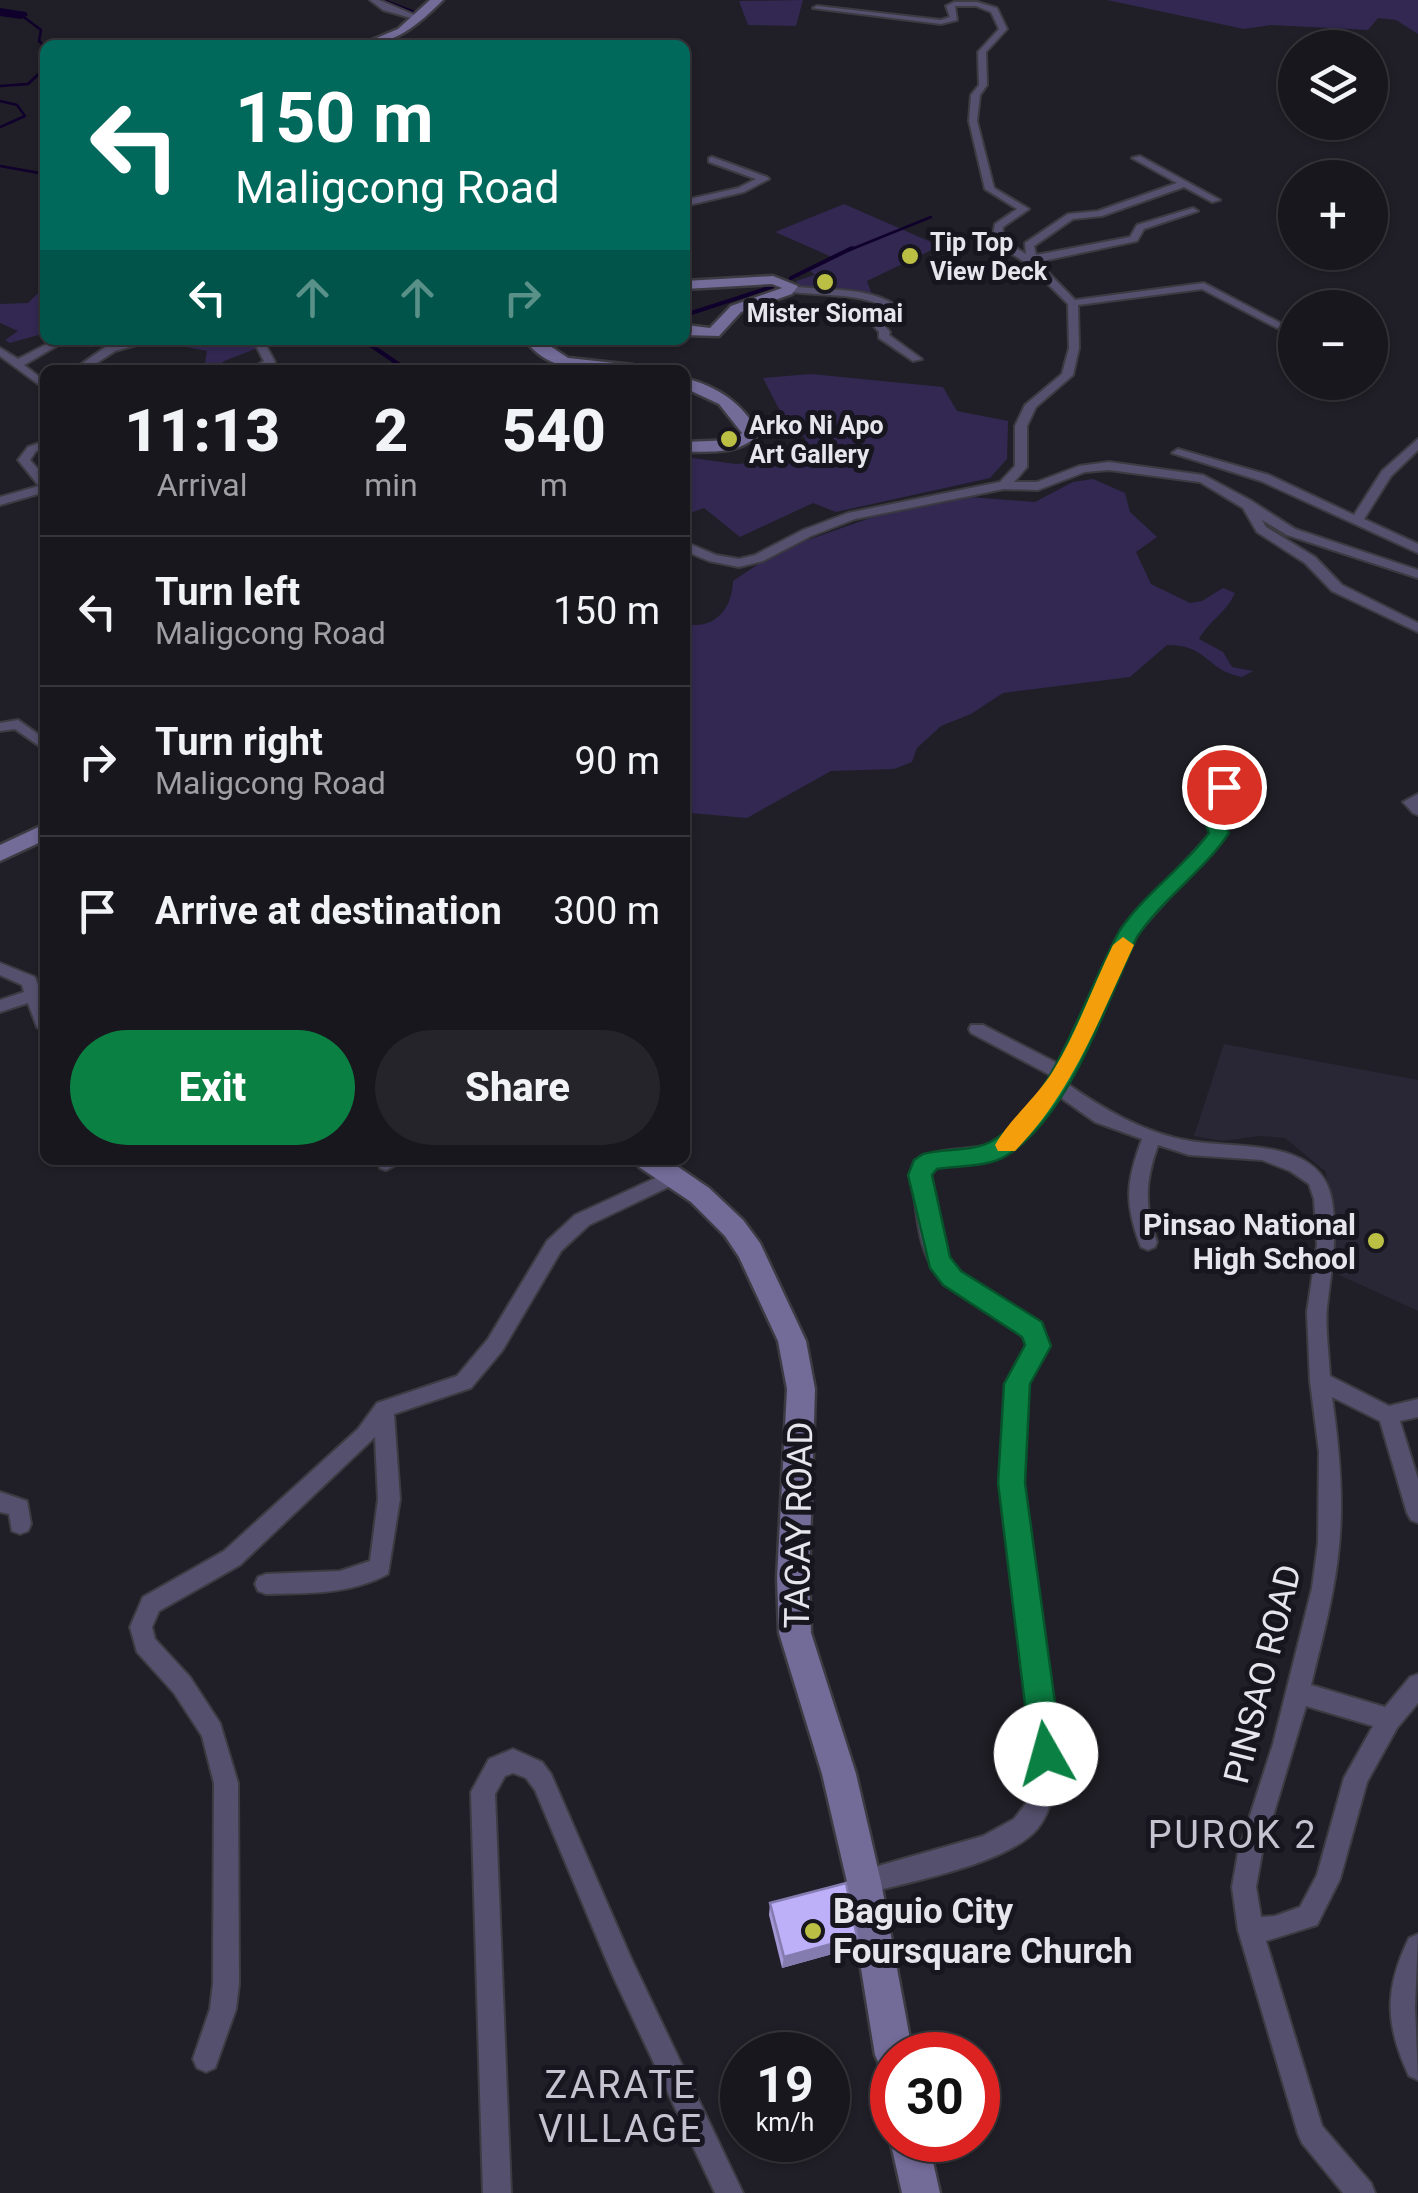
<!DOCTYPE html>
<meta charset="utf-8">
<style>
body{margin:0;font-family:Roboto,sans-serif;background:#25242a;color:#f1f3f6;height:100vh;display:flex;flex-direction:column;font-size:38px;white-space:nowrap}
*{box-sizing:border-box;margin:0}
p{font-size:32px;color:#9f9fa4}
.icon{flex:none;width:55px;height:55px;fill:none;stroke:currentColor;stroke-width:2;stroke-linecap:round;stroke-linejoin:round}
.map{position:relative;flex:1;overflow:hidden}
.details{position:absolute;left:40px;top:365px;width:650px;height:800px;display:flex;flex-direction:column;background:#18171d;border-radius:15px;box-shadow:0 2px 8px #0004,0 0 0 2px #36363b}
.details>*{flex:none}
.banner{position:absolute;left:40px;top:40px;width:650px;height:305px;border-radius:15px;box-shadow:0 2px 8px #0004,0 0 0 2px #36363b;background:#00695c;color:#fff;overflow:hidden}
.tools{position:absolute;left:1278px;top:30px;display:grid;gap:20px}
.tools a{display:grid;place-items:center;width:110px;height:110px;border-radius:50%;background:#18171d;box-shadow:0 2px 8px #0004,0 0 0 2px #36363b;font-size:50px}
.speed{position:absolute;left:720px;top:2032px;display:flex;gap:20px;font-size:50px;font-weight:700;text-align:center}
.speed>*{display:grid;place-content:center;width:130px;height:130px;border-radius:50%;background:#18171d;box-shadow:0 2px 8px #0004,0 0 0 2px #36363b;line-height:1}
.speed small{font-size:25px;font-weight:400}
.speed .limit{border:15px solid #d22;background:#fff;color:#111}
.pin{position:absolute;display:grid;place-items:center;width:85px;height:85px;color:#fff;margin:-42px;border:5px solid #fff;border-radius:50%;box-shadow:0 2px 10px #0007}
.me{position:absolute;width:110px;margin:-55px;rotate:353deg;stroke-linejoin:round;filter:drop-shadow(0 0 8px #0008)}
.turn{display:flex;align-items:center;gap:35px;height:210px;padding:0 30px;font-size:45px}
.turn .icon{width:130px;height:130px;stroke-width:2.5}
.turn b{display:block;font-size:70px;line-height:85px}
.lanes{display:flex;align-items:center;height:95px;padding:0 30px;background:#0003;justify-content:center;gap:50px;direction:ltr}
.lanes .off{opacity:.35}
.eta{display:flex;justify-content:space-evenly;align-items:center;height:170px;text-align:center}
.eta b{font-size:60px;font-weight:800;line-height:70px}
.cta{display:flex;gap:20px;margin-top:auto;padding:20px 30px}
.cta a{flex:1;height:115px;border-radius:60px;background:#0b8043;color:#fff;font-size:40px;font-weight:800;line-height:115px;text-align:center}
.cta a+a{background:#25242a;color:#f1f3f6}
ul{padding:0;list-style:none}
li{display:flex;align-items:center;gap:30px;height:150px;padding:0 30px;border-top:2px solid #36363b}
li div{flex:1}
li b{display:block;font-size:38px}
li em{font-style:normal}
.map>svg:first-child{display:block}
.built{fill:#292735}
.green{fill:#322852}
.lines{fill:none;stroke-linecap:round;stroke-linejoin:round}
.stream-far1{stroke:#0f012b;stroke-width:2.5}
.stream{stroke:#0f012b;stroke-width:4}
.river{fill:#0f012b;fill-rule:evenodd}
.street-casing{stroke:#3c3b42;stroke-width:4}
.secondary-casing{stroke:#3c3b42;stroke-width:5}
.street{fill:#55506d;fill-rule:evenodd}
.secondary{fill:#736b98;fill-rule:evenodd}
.wall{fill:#a397d6}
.shaded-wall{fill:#847bae}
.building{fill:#bdb0f9;stroke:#847bae;stroke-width:2.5}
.route{fill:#0b8043;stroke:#07532c;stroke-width:2.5}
.slow{fill:#f59e0b}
.poi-dot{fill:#bbc045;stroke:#17151e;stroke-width:4}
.labels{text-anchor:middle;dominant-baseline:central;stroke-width:10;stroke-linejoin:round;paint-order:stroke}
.far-poi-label{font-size:25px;font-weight:bold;fill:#e5e5eb;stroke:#17151e;text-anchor:start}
.poi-label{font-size:30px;font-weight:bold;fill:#e5e5eb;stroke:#17151e;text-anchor:end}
.near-street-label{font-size:35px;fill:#e5e5eb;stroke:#17151e}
.near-poi-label{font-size:35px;font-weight:bold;fill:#e5e5eb;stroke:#17151e;text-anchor:start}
.near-neighbourhood-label{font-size:38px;letter-spacing:2.5px;fill:#c4c3cf;stroke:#17151e}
</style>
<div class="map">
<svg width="1418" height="2193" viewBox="0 0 1418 2193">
<rect width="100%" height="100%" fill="#201f27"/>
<path class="built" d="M1224,1044L1418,1080V1311L1337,1274L1326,1172L1285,1138L1259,1136L1222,1141L1194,1136Z"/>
<path class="green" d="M803,0L796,26L748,25L739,1Z
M1107,0H1418V34L1396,20L1378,18L1368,30L1271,25L1244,29Z
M844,204L940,246L867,281L873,297L800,289L796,281L815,275L808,269L832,257L775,232Z
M41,290H45V333L10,343L5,340L18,331L0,323V304L28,303Z
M200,340H251L258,348L224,361L216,370H190L205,363L207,351L176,345Z
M811,374L943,387L957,411L1008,421L1007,459L990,478L836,512L813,503L740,537L704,508L685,515V457L736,464L752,463L770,449H806L805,437L793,436L763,378Z
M1093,479L1125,493L1130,512L1157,537L1136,552L1151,584L1190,603L1202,601L1223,588L1235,593C1226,613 1209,621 1199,639L1223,652L1232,667L1253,671L1242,677C1205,670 1209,645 1167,645L1130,677L1003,693L971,714L941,726L917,748L912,762L894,769L831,771L747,818L690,813L685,816V624C715,630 732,609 733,581L766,559L799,543L876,516L970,497L1035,502L1073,482Z"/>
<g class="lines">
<path class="stream-far1" d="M383,0L417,13
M21,15L41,30L39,41L45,47
M0,86L28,84L45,68
M0,101L17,105L25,116L0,127
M0,166L45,174
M847,251L931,217"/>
<path class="stream" d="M791,278L852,248
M685,315L778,285
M353,340L372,346L407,370"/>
<path class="river" d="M0,8L26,12L28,15L21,19L0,16Z"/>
<g class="street-casing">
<path id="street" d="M370,0H379L422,18L418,20L383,10Z
M954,2H977L997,8L1007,29L986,52L987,85L980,95L977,121L994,188L1029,209L1003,227L1002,240L1026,254L1025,243L1068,214L1098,211L1177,183L1132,158L1140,156L1220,200L1212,202L1184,187L1102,216L1073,219L1034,246L1036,255L1130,237L1137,225L1193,208L1198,211L1144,229L1137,241L1038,262L1075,300L1204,283L1286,326L1277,328L1202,289L1078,305L1079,348L1073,375L1036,407L1027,426V467L1014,482H1037L1079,466L1109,462L1203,475L1250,500L1295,529L1418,570V578L1287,535L1262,520L1266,527L1315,557L1342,585L1418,623V632L1332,591L1305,563L1257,532L1243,508L1200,482L1109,470L1085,472L1038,490L1004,489L855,519L811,536L763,561L739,567L709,561L685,551V542L716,555L739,559L755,555L803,530L848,513L1000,482L1015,466V426L1025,405L1062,374L1069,348L1068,304L1029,265L992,241L995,224L1017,209L985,189L969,121L971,95L979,85L978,52L999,29L991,12L976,6H955L957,20L941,24L813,8L817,6L941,20L950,17L946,6Z
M712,157L767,177L769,179L744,192L685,206V200L738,188L756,179L709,162V158Z
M789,286C825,291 876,285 904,312L882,323L890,332L889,335L922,359L913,361L879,338V332L870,322L892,311C862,291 819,297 785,291V287Z
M134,340H154L115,351L86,370H73L107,346Z
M253,340H263L275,362C268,370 261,370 250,370L264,361Z
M51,342L60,344L24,365L45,381V389L0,356V348L18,359Z
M1418,439V450L1391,476L1364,519L1418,544V553L1261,481L1172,453L1178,449L1269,475L1354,515L1382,471Z
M45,441V449L36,451L30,460L45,477V492L0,505V497L39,486L18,460L28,447Z
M18,720L45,739V750L15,729L0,731V723Z
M1237,755L1244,760L1219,814L1227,833L1134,937L1066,1083C1103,1109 1144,1133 1190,1141C1236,1149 1322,1137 1332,1201C1338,1237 1331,1271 1327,1307C1325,1330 1329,1354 1330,1376L1389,1406L1418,1399V1417L1400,1421L1418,1479V1523L1411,1520L1407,1513L1380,1421L1332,1397C1339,1446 1344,1497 1339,1546C1335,1593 1322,1639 1311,1685L1385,1707L1410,1677L1418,1674V1703L1397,1728L1367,1782L1340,1879L1317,1925L1266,1941L1322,2126L1371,2183L1375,2193H1343L1302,2143L1298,2134L1238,1930L1232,1887L1238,1853L1273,1744L1312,1588L1318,1543L1319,1452L1310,1381L1307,1312L1317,1245L1314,1199L1309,1184L1290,1171L1262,1160L1189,1155L1158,1145C1145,1181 1144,1206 1157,1242L1155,1247L1148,1250L1141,1247L1139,1242C1124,1201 1127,1180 1142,1139L1095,1122L1057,1095L1031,1131L1002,1156L935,1167L930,1171C930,1183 933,1197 935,1209C937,1224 939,1241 945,1255C964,1297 1022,1294 1048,1345L1027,1384L1021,1483L1059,1754C1055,1779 1054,1808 1038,1828C1009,1864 908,1882 864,1894L855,1891L852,1882L855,1873L864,1870L983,1836L1014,1819L1027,1802L1035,1754L1001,1483L1007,1383L1028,1345C1007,1307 954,1305 932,1267C916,1240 917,1205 911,1175C919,1143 962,1153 987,1145C1013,1138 1036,1096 1052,1076L971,1033L969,1029L971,1025H983L1059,1064L1121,931L1211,833L1205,814L1230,760ZM1306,1706L1373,1726L1344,1778L1317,1875L1300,1907L1275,1916L1261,1917L1256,1887L1262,1853Z
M1418,794V815L1413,813L1403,802Z
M0,963L35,977L45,1003V1033L37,1027L28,1003L0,1012V1000L24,992L22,985L0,975Z
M379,1160H399L396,1165L386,1170L380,1168Z
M675,1169L681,1171L684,1176L681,1181L589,1225L561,1251L502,1351L471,1388L394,1414L400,1499L388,1574C349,1595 309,1593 266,1594L258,1591L255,1584L258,1577L266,1574L340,1571L370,1561L378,1499L375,1437L240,1565L159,1611L152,1627L155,1639L190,1677L220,1723L238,1783L239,1984L236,2009L215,2068L206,2072L197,2068L193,2059L210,2009L213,1984L214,1783L202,1736L174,1693L137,1652L130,1627L143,1597L224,1551L358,1429L377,1403L457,1376L488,1339L547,1241L575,1215Z
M0,1492L27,1501L31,1524L28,1531L20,1534L12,1531L9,1514L0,1512Z
M513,1749L542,1762L551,1774L631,1958L743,2193H715L613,1976L535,1790L526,1778L513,1773L505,1776L495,1794L511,2193H483L471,1792L489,1759Z
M1418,1934L1415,2007L1418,2080L1409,2076C1385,2024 1384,1990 1409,1938Z"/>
</g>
<g class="secondary-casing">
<path id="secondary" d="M430,0H443C419,24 395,45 360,45L398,29Z
M773,276L798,286L792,294L741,312L719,336L685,335V325L710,328L731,306L782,288L772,284L685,289V281Z
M525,340H541L568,358L633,365L641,370C600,370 552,377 525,340Z
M685,378C718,387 743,403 759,434C739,455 713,451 685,452V442L733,440L742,433L719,404L685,388Z
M45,824V840L0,861V845Z
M635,1160H668L709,1188L743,1220L760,1243L806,1341L815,1389L809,1578L811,1633L856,1774L881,1882L913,2055H892V2073L881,2068L875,2055L847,1882L822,1774L779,1633L777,1578L787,1389L778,1341L739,1257L725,1236L691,1202L639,1167Z
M892,2134V2140H928L940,2193H902L890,2140Z"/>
</g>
<use href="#street" class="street"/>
<use href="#secondary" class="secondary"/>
</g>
<path class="wall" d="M770,1903L857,1937L854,1948L782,1968L769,1915Z"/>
<path class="shaded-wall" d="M857,1937L854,1948L782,1968L784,1957Z"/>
<path class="building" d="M846,1883L857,1937L784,1957L770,1903Z"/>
<path class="route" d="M1224,781L1234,787L1221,814L1229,833C1203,872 1163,898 1137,937C1106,1004 1070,1116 1006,1156C988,1167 957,1166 937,1169L932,1175L950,1257L961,1271L1042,1322L1051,1346L1030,1384L1025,1483L1062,1754L1057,1765L1046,1769L1036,1765L1031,1754L998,1483L1004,1384L1025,1345L1022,1337L943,1285L930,1268L908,1175L914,1160L923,1154C944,1148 973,1152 992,1141C1053,1106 1086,990 1120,930C1145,893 1183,868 1209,833L1202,814L1218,783Z"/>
<path class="slow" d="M1123,937L1134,945C1100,1017 1072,1093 1015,1151H998L995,1145C1009,1120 1037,1097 1053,1071C1077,1032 1093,986 1113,945Z"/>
<g class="poi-dot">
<circle cx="910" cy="256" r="10"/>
<circle cx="825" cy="282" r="10"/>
<circle cx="729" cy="439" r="10"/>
<circle cx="1376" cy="1241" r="10"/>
<circle cx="813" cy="1931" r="10"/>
</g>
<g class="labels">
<g class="far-poi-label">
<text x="930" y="242">Tip Top<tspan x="930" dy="29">View Deck</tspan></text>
<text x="825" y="313" text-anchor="middle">Mister Siomai</text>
<text x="749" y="425">Arko Ni Apo<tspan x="749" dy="29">Art Gallery</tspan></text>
</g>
<g class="poi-label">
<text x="1356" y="1224">Pinsao National<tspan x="1356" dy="34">High School</tspan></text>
</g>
<g class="near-street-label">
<text transform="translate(799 1525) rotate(-89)">TACAY ROAD</text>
<text transform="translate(1263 1674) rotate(-76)">PINSAO ROAD</text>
</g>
<g class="near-poi-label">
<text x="833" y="1911">Baguio City<tspan x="833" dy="40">Foursquare Church</tspan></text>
</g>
<g class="near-neighbourhood-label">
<text x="1233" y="1835">PUROK 2</text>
<text x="621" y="2085">ZARATE<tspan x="621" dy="44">VILLAGE</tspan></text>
</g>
</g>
</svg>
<div class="tools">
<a><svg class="icon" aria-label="layers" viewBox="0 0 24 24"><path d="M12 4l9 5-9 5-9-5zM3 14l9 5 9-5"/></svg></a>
<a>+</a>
<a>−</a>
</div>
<div class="speed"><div>19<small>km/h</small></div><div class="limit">30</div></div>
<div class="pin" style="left:1224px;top:787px;background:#d93025"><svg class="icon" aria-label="arrive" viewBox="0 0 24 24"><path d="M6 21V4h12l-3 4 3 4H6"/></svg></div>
<svg class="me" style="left:1046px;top:1754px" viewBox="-20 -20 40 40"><circle r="19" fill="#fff"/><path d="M0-13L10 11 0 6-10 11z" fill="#0b8043"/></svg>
<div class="banner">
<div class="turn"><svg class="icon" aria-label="left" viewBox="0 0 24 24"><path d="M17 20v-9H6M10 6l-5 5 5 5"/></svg><div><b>150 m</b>Maligcong Road</div></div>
<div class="lanes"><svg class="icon" aria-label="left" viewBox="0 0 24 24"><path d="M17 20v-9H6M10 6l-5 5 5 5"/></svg><svg class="icon off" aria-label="ahead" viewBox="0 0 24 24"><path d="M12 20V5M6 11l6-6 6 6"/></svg><svg class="icon off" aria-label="ahead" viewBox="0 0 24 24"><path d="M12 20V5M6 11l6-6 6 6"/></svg><svg class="icon off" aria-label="right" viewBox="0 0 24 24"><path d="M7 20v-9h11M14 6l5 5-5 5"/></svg></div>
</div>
<section class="details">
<div class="eta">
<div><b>11:13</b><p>Arrival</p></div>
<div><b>2</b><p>min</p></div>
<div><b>540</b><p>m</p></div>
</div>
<ul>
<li><svg class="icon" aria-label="left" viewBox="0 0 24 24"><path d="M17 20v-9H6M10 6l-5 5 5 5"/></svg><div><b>Turn left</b><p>Maligcong Road</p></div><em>150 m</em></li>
<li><svg class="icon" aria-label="right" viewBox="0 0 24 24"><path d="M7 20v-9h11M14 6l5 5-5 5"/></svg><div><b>Turn right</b><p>Maligcong Road</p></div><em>90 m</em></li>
<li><svg class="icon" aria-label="arrive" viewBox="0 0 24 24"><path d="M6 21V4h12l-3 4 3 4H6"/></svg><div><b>Arrive at destination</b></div><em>300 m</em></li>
</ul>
<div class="cta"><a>Exit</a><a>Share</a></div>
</section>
</div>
